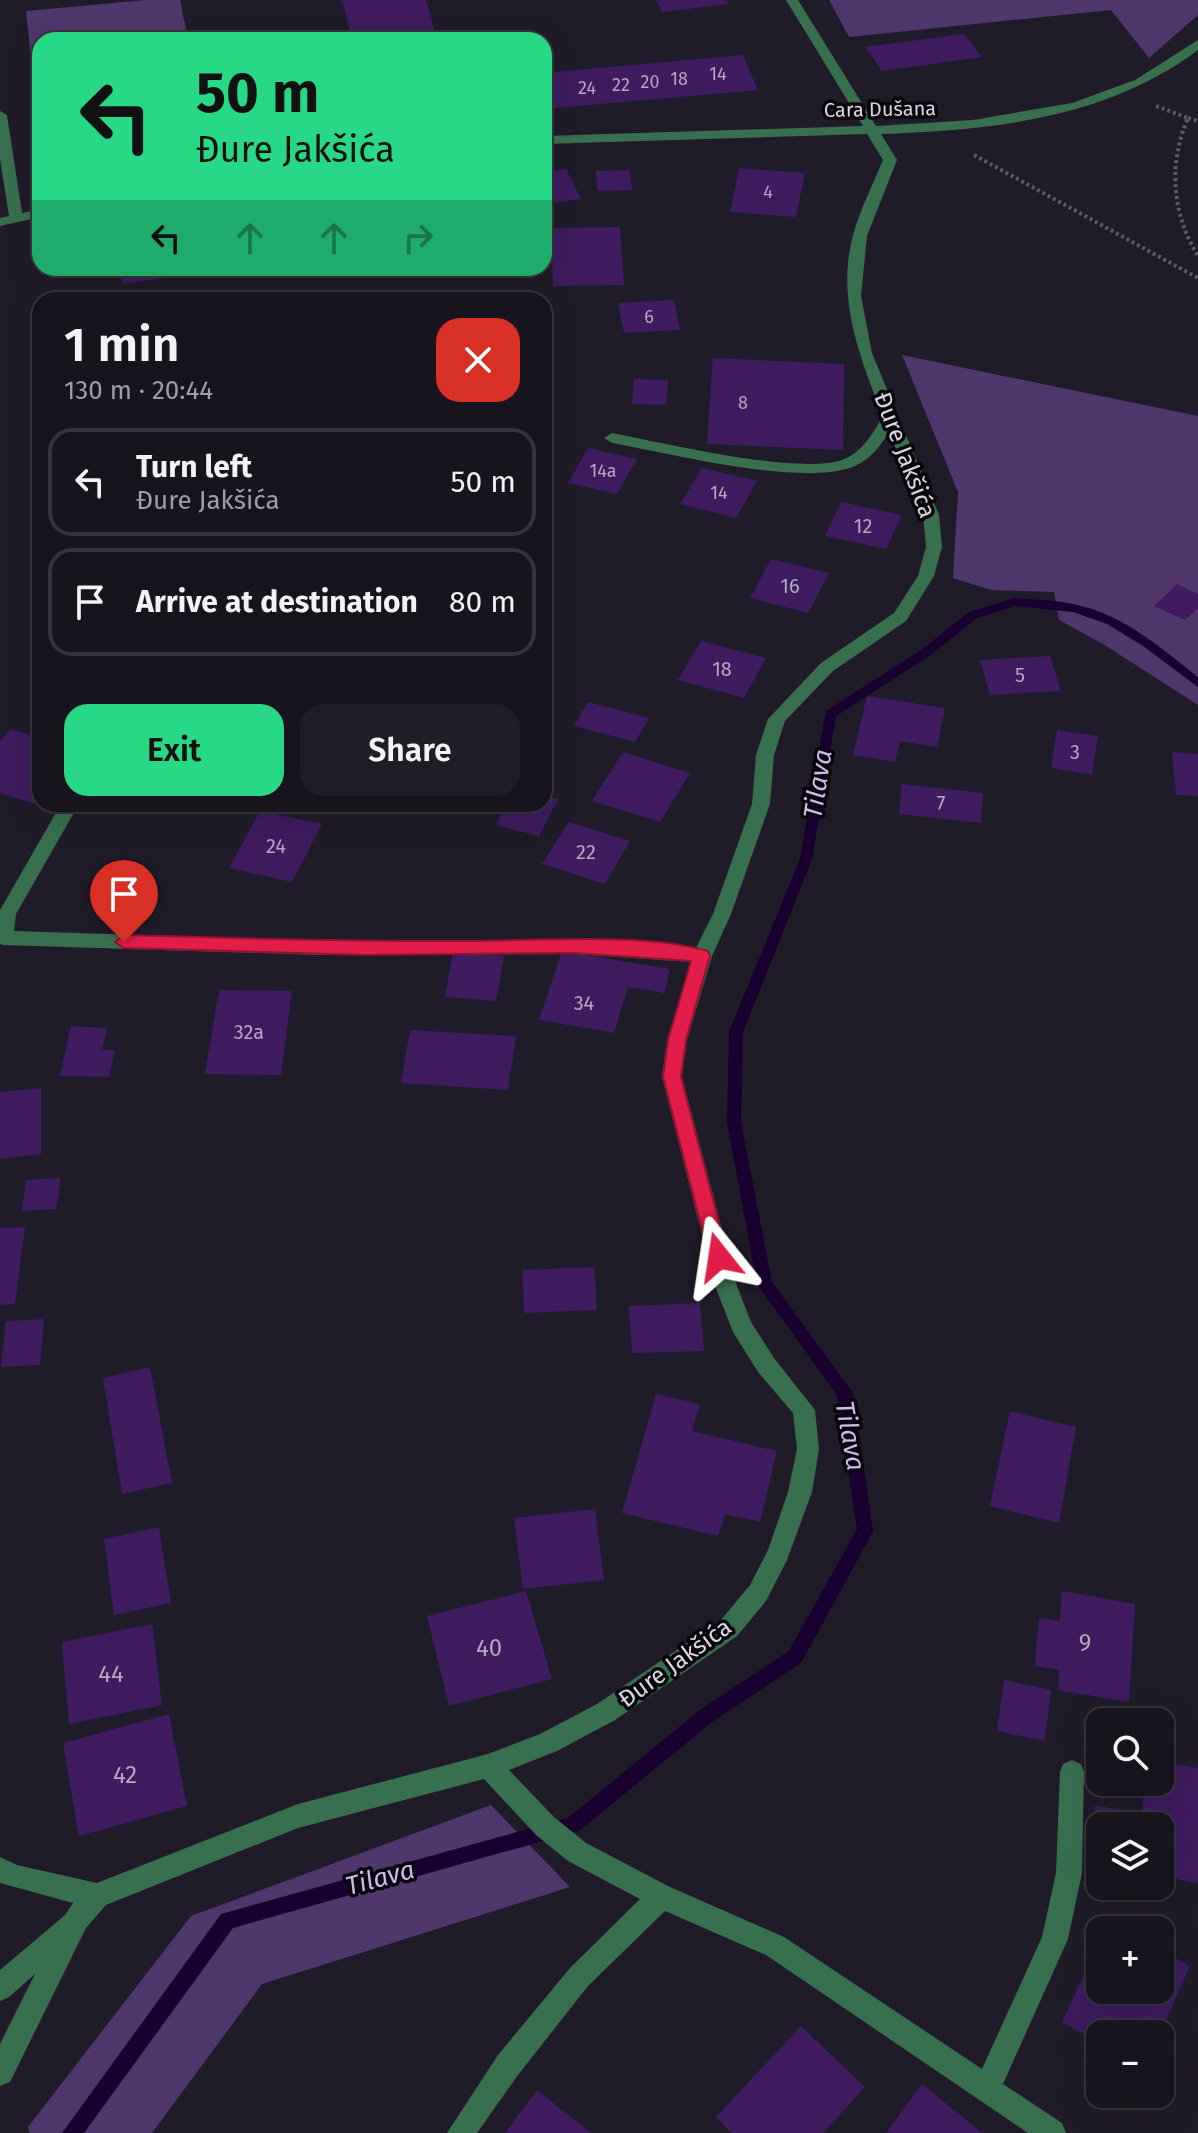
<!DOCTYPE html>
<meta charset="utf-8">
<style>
body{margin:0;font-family:"Fira Sans",sans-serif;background:#211d27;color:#f1f3f6;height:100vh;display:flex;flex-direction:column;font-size:30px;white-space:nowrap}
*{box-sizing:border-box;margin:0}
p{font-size:26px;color:#9f9ea4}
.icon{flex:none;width:44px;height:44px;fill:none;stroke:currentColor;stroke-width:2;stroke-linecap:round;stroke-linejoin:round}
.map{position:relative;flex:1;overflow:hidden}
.sheet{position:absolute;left:32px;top:292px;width:520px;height:520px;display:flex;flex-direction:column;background:#18141e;border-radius:24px;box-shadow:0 8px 32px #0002,0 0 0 2px #36333c}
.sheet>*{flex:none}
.top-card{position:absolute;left:32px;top:32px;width:520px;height:244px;border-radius:24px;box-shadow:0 8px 32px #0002,0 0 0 2px #36333c;background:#27d885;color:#111;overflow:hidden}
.fabs{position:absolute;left:1086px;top:1708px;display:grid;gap:16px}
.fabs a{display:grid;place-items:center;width:88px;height:88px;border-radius:16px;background:#18141e;box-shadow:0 8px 32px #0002,0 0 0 2px #36333c;font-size:40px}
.pin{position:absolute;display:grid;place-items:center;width:68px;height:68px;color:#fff;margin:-82px -34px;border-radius:50% 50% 50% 0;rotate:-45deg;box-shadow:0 0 8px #0007}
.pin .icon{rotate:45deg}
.me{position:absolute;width:88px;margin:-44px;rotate:345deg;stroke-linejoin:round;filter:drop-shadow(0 0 6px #0008)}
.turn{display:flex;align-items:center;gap:28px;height:168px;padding:0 32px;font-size:36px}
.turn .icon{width:104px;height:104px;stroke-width:2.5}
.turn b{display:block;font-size:56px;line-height:68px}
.lanes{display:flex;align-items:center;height:76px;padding:0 32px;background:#0003;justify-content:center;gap:40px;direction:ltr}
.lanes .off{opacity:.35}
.round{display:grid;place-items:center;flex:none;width:84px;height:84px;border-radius:24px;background:#211d27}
.summary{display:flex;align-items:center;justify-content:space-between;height:136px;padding:0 32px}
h1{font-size:48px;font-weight:600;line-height:60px}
.action{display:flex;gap:16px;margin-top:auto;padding:16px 32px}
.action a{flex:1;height:92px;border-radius:24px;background:#27d885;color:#111;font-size:32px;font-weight:600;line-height:92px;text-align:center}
.action a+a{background:#211d27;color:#f1f3f6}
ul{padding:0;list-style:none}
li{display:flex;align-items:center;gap:24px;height:108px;margin:0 16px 12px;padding:0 16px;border:4px solid #36333c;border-radius:24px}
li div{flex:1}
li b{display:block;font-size:30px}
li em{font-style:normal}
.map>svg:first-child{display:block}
.green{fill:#50376b}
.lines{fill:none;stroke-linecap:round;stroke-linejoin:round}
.stream{fill:#19002e;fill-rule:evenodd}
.building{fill:#3e1c5f}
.path{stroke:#5e5965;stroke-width:4;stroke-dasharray:3 3;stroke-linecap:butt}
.minor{fill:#386f4f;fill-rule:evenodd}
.route{fill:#e11d48;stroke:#92132f;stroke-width:2}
.labels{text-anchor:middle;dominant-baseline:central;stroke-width:7;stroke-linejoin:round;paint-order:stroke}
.far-number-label{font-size:18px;fill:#b2a8bf}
.far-street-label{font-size:20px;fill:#d9d6df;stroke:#09070c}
.number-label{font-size:20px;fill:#b2a8bf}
.street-label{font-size:24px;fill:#d9d6df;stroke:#09070c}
.near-number-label{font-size:24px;fill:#b2a8bf}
.water-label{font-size:26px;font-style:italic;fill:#d1b8f4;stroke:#09070c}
</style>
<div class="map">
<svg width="1198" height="2133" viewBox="0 0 1198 2133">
<rect width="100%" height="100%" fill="#201b28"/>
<path class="green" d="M146,0H180L188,40H40V86H34L26,11Z
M829,0H1198V15L1149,58L1111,10L849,37Z
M902,355L1198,416V705L1103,644L1059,620L1054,592L991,590L953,578L958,492Z
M491,1805L570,1887L262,1984L152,2133H30L28,2127L191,1916Z"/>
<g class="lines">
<path class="stream" d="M1015,598C1035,600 1057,600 1077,605C1124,615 1161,648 1198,677V687L1143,646L1107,624L1073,612L1015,606L977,618L929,656L836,716L812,859L743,1032L741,1122L772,1282L853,1393L873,1530L871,1535L801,1663L712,1722L579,1831L233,1928L84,2133H62L221,1914L568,1818L700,1710L789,1651L857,1529L837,1395L757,1284L727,1122L729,1032L800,859L826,711L921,650L969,612Z"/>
</g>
<path class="building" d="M342,0H426L435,32L352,39Z
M656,0H726L729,4L662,12Z
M964,34L982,57L882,71L865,47Z
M743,55L758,90L544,109V73Z
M739,168L805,173L796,217L730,212Z
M566,169L581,199L544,204V172Z
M630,170L632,190L598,191L596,171Z
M620,227L624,285L553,286L551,228Z
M118,268H181L183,275L123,284Z
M240,268H283L282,274L239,275Z
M674,300L680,330L624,333L618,303Z
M713,358L844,364L843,450L707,444Z
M634,379L668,380L666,405L632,404Z
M588,448L637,459L617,494L568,483Z
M702,468L757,481L736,518L680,504Z
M841,502L902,515L886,549L825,536Z
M771,559L829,573L808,613L750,598Z
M1177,584L1198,594V608L1185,620L1154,606Z
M701,641L766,658L744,698L678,680Z
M1050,656L1061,691L990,695L980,660Z
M867,696L945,708L937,747L900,741L895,762L853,755Z
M588,702L649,718L635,742L574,726Z
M11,729L40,738V798L35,804L0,793V741Z
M1057,730L1098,736L1092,775L1051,768Z
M623,752L690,773L660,822L592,801Z
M1172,752L1198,754V796L1176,795Z
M902,784L983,793L981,823L899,814Z
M544,796L558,799L539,836L496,825L507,804H544Z
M260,811L322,824L292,882L229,868Z
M569,822L630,841L605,884L542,864Z
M562,951L670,969L664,993L628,987L614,1033L539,1020Z
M453,952L504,956L496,1001L445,997Z
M219,990L292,991L281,1075L205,1074Z
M71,1026L107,1028L102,1050H115L109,1077L60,1076Z
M410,1030L516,1036L508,1090L401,1083Z
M41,1088V1154L0,1159V1092Z
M61,1178L56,1209L22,1211L26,1180Z
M25,1227L15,1304L0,1305V1228Z
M594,1267L597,1310L524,1313L522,1270Z
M700,1303L704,1351L632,1353L629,1306Z
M44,1319L40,1365L1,1367L6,1321Z
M150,1367L172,1483L122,1494L103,1378Z
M656,1394L700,1404L692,1431L777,1451L760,1522L725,1514L718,1536L622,1513Z
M1010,1411L1076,1427L1059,1523L990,1506Z
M595,1509L604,1580L523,1589L514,1518Z
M159,1527L171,1603L114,1615L104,1539Z
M526,1591L552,1679L449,1706L427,1616Z
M1062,1591L1135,1604L1129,1702L1058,1690L1059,1670L1035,1666L1039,1618L1060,1621Z
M152,1624L162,1705L69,1724L62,1642Z
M1004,1680L1051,1690L1045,1741L997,1731Z
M169,1714L187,1806L79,1836L63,1743Z
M1160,1761L1198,1768V1883L1160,1876V1826H1100V1864L1091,1862L1095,1805L1142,1814L1144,1782H1160Z
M1100,1940V1990H1160V1950L1190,1966L1160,2034H1100V2043L1062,2022Z
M801,2026L865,2087L823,2133H731L716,2117Z
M922,2084L982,2133H886Z
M537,2090L591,2133H505Z"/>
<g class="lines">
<path class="path" d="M1156,106L1188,118C1168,163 1172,214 1198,256
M1188,118L1198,121
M974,155L1198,278"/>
<path class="minor" d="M786,0H798L876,126L973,120L1072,103L1135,80L1198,40V50C1106,119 992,130 881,134L897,160L867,236L861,296L872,353L939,515L942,547L934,576L906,621L833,671L785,721L774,755L770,804L731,914L712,956L687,1040L682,1077L737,1286L751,1322L774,1358L815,1410L819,1449L812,1492L787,1560L766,1601L737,1636L615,1720L557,1751L509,1770L554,1817L586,1843L670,1887L784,1937L982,2069L1042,1937L1056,1873L1060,1772L1063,1764L1072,1760L1081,1764L1084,1772L1082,1873L1068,1939L1003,2084L1062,2123L1066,2133H1028L766,1955L665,1911L588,1986L518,2075L477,2133H447L498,2055L570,1968L640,1899L568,1861L536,1835L484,1779L298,1828L106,1905L86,1928L10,2082L0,2086V2044L35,1974L9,1997L0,2001V1970L65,1915L73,1903L0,1883V1857L17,1865L97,1883L298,1804L488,1754L540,1734L597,1704L721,1620L750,1585L768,1550L788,1492L797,1449L793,1413L758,1372L733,1332L715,1286L662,1077L667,1040L691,962L577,954L322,955L3,945L0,944V910L61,804H79L16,914L14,931L322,941L577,940L696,948L713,914L752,804L756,755L768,719L821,663L894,613L918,576L926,547L923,515L889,432C880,446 871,459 855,466C803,488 670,453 612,443L604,438L612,433C664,443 796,475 842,460C862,453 873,433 883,416C860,358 836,299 853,235C860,210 873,184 883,160L867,134L544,144V136L863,126Z
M0,111L7,115L22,213L40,209V217L0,226V218L9,216L0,159Z"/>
</g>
<path class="route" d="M124,935C238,938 351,942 465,941C533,941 645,932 708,951L710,956L686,1040L681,1077L728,1257L725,1263H712L709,1257L663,1077L668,1040L691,961L572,953L366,955L124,948L115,942Z"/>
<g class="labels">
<g class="far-number-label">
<text x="718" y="74">14</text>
<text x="679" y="79">18</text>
<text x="650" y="82">20</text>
<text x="621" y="85">22</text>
<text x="587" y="88">24</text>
<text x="768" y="192">4</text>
<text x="649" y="317">6</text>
<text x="743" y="403">8</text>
<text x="603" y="471">14a</text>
<text x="719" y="493">14</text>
</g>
<g class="far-street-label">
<text transform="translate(880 109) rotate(-1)">Cara Dušana</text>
</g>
<g class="number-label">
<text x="863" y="526">12</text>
<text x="790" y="586">16</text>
<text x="722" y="669">18</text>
<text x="1020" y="675">5</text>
<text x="1075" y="752">3</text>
<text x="941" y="803">7</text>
<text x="276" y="846">24</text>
<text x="586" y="852">22</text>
<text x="584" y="1003">34</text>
<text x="249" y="1032">32a</text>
</g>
<g class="street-label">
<text transform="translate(905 455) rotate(69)">Đure Jakšića</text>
<text transform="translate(675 1663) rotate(-36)">Đure Jakšića</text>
</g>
<g class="near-number-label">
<text x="1085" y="1643">9</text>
<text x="489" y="1648">40</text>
<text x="111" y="1674">44</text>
<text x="125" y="1775">42</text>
</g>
<g class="water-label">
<text transform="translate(818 784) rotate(-81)">Tilava</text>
<text transform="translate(850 1436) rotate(80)">Tilava</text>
<text transform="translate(380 1878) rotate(-15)">Tilava</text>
</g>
</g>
</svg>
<div class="fabs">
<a><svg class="icon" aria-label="search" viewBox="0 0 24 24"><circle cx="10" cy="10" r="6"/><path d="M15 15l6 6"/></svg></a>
<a><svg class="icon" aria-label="layers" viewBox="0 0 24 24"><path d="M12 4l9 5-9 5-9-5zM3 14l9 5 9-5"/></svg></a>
<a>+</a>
<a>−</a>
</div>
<div class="pin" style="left:124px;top:942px;background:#d93025"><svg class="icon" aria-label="arrive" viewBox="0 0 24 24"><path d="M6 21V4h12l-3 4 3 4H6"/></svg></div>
<svg class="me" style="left:719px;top:1257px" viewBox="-20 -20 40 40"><path d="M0-17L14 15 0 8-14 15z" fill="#e11d48" stroke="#fff" stroke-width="4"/></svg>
<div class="top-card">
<div class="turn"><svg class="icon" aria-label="left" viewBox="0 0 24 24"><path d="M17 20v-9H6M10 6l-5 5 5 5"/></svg><div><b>50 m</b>Đure Jakšića</div></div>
<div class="lanes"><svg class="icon" aria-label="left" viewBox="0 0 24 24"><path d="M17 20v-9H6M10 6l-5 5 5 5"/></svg><svg class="icon off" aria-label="ahead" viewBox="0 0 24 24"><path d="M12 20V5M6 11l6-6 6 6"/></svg><svg class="icon off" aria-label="ahead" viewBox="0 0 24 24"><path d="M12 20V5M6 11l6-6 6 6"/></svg><svg class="icon off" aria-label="right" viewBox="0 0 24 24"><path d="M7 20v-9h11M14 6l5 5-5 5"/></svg></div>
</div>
<section class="sheet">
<div class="summary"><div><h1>1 min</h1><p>130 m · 20:44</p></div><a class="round" style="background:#d93025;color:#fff"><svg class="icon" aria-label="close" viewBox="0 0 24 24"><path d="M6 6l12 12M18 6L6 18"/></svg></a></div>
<ul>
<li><svg class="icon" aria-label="left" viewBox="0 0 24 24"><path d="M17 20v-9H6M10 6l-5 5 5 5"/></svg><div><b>Turn left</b><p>Đure Jakšića</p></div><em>50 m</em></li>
<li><svg class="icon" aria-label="arrive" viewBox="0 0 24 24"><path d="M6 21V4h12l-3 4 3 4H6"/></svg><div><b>Arrive at destination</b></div><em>80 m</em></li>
</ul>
<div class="action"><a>Exit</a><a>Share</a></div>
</section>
</div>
